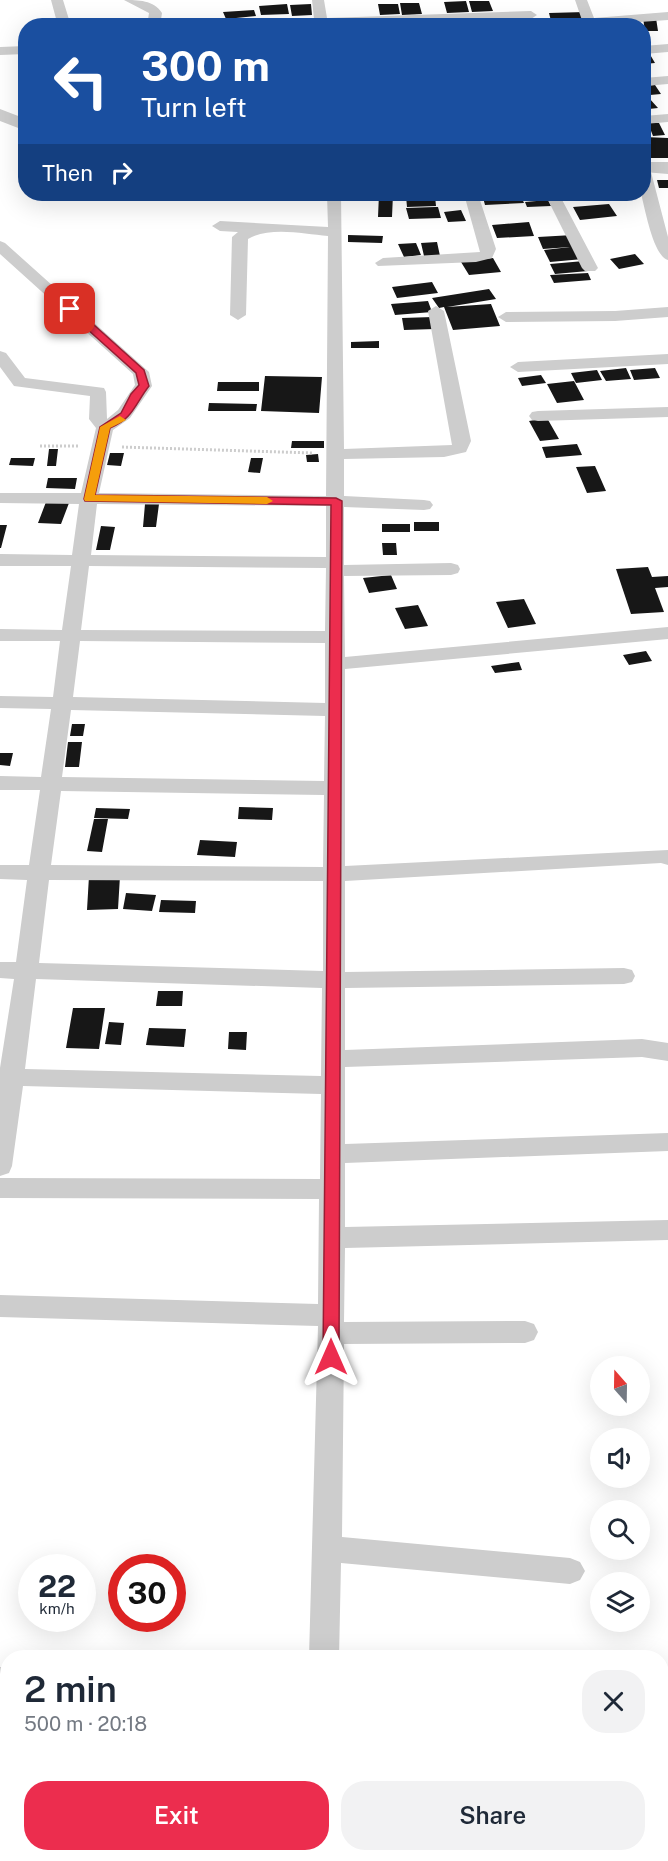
<!DOCTYPE html>
<meta charset="utf-8">
<style>
body{margin:0;font-family:"Public Sans",sans-serif;background:#f2f2f3;color:#1f2937;height:100vh;display:flex;flex-direction:column;font-size:22px;white-space:nowrap}
*{box-sizing:border-box;margin:0}
p{font-size:20px;color:#747a83}
.icon{flex:none;width:33px;height:33px;fill:none;stroke:currentColor;stroke-width:2;stroke-linecap:round;stroke-linejoin:round}
.map{position:relative;flex:1;overflow:hidden}
.details{position:absolute;left:0px;top:1650px;width:669px;height:212px;display:flex;flex-direction:column;background:#fff;border-radius:24px 24px 0 0;box-shadow:0 6px 24px #0002}
.details>*{flex:none}
.guide{position:absolute;left:18px;top:18px;width:633px;height:183px;border-radius:24px;box-shadow:0 6px 24px #0002;background:#1a4fa0;color:#fff;overflow:hidden}
.needle{width:39px;rotate:340deg}
.fabs{position:absolute;left:590px;top:1356px;display:grid;gap:12px}
.fabs a{display:grid;place-items:center;width:60px;height:60px;border-radius:50%;background:#fff;box-shadow:0 6px 24px #0002;font-size:30px}
.speed{position:absolute;left:18px;top:1554px;display:flex;gap:12px;font-size:30px;font-weight:700;text-align:center}
.speed>*{display:grid;place-content:center;width:78px;height:78px;border-radius:50%;background:#fff;box-shadow:0 6px 24px #0002;line-height:1}
.speed small{font-size:15px;font-weight:400}
.speed .limit{border:9px solid #d22;background:#fff;color:#111}
.pin{position:absolute;display:grid;place-items:center;width:51px;height:51px;color:#fff;margin:-26px;border-radius:12px;box-shadow:0 3px 9px #0006}
.me{position:absolute;width:66px;margin:-33px;rotate:0deg;stroke-linejoin:round;filter:drop-shadow(0 0 4px #0008)}
.turn{display:flex;align-items:center;gap:21px;height:126px;padding:0 24px;font-size:27px}
.turn .icon{width:78px;height:78px;stroke-width:2.5}
.turn b{display:block;font-size:42px;line-height:51px}
.then{display:flex;align-items:center;height:57px;padding:0 24px;background:#0003;gap:12px;font-size:22px}
.round{display:grid;place-items:center;flex:none;width:63px;height:63px;border-radius:24px;background:#f2f2f3}
.headline{display:flex;align-items:center;justify-content:space-between;height:102px;padding:0 24px}
h1{font-size:36px;font-weight:600;line-height:45px}
.cta{display:flex;gap:12px;margin-top:auto;padding:12px 24px}
.cta a{flex:1;height:69px;border-radius:24px;background:#ec2d4e;color:#fff;font-size:24px;font-weight:600;line-height:69px;text-align:center}
.cta a+a{background:#f2f2f3;color:#1f2937}
.map>svg:first-child{display:block}
.building{fill:#171717}
.lines{fill:none;stroke-linecap:round;stroke-linejoin:round}
.path{stroke:#cdcdcd;stroke-width:3;stroke-dasharray:2 2;stroke-linecap:butt}
.minor{fill:#cdcdcd;fill-rule:evenodd}
.tertiary{fill:#cdcdcd;fill-rule:evenodd}
.route{fill:#ec2d4e;stroke:#991d33;stroke-width:1.5}
.slow{fill:#f59e0b}
</style>
<div class="map">
<svg width="668" height="1861" viewBox="0 0 668 1861">
<rect width="100%" height="100%" fill="#fff"/>
<path class="building" d="M466,1L469,12L447,13L444,2Z
M469,1H489L493,11L472,12Z
M400,3H419L422,14L402,15Z
M287,4L289,14L261,15L259,6Z
M311,4L312,15L292,16L290,5Z
M378,4H398L400,14L380,15Z
M254,10L256,16L226,19L223,12Z
M585,12L588,20L551,21L549,13Z
M643,18H656L658,31H645Z
M472,19H489L492,26H475Z
M644,51H648L655,63L644,64Z
M655,85L661,94L650,95L644,86Z
M649,98L658,108L649,109L644,103V99Z
M648,123H659L665,135L653,136Z
M644,137L668,138V158H644Z
M657,180H668V188H659Z
M348,194H370V201H347Z
M379,194H393L392,217H378Z
M482,194H520L524,203L485,205Z
M406,196H435L436,206L407,207Z
M548,200L551,206L527,207L525,202Z
M609,204L617,216L580,220L573,207Z
M435,207H438L441,218L409,219L406,208Z
M461,210L466,221L448,222L444,212Z
M529,222L534,236L497,238L492,225Z
M348,235L383,236L382,243L348,242Z
M573,235L583,259L550,262L544,250L570,247L543,249L538,237Z
M437,242L440,256H424L421,243Z
M416,243L421,255L404,257L398,244Z
M635,254L644,264L619,269L610,259Z
M493,258L501,272L469,275L461,262Z
M584,261L588,271L555,274L550,264Z
M588,273L591,280L554,283L550,275Z
M432,282L438,293L397,298L392,287Z
M489,289L496,299L447,307L491,304L500,326L453,330L444,307L439,308L432,298Z
M428,301L432,312L395,315L391,304Z
M433,317L435,329L404,330L402,318Z
M379,341V348H351V342Z
M626,368L631,379L606,381L600,371Z
M655,368L660,378L634,380L630,370Z
M597,370L602,380L576,383L571,373Z
M541,375L546,383L522,386L518,378Z
M265,376L322,377L319,413L261,411Z
M574,381L584,400L557,403L547,384Z
M218,382H259V391H217Z
M209,403L257,404L256,411H208Z
M547,418L559,439L540,441L529,421Z
M292,441H324V448H291Z
M577,444L582,455L546,458L542,447Z
M49,449H58L56,466H47Z
M110,453H124L121,466L107,465Z
M318,454L319,462H307L306,455Z
M11,458H35L33,466L9,465Z
M251,458H263L260,473L248,472Z
M595,466L606,491L587,493L576,467Z
M48,478H77L75,489L46,488Z
M46,502L69,503L61,524L38,523Z
M145,504H159L156,527H143Z
M414,522H439V531H414Z
M382,524H410V532H382Z
M0,525H7L1,548H0Z
M101,526L115,527L110,550H96Z
M382,543H396L397,555H383Z
M648,567L652,577L668,576V587L655,588L664,612L631,614L616,569Z
M391,575L397,589L369,593L363,578Z
M524,599L536,624L508,628L496,602Z
M418,605L428,626L405,629L395,608Z
M646,651L652,661L629,665L623,655Z
M519,662L522,670L495,673L491,666Z
M72,724H85L83,736H70Z
M68,742H82L79,767H65Z
M0,753H13L10,766L0,765Z
M239,807L273,808L272,820L238,819Z
M96,808L130,809L128,819L94,818Z
M94,819H108L102,852L87,851Z
M200,840L237,842L235,857L197,855Z
M89,876H120L118,909L87,910Z
M126,893L156,895L152,911L123,909Z
M161,900L196,901L195,913L159,912Z
M158,991H183L182,1006H156Z
M73,1008H105L99,1049L66,1048Z
M109,1022L124,1023L121,1045L105,1044Z
M149,1028L186,1029L184,1047L146,1045Z
M229,1032H247L246,1050L228,1049Z"/>
<g class="lines">
<path class="path" d="M40,446H78
M122,447L312,453"/>
<path class="minor" d="M51,0H63L71,26H58Z
M124,0C138,0 154,0 162,13L160,26H147L149,13Z
M312,0H324L327,18L531,11L537,15L531,19L342,26H211L217,22L314,19Z
M575,0H587L594,18L668,12V20L584,26Z
M668,44V52L644,54V46Z
M26,46V54L0,55V47Z
M668,76V84L644,86V78Z
M668,114V122L644,124V116Z
M644,168L651,172L668,237V260C653,256 645,208 641,194H644Z
M327,194H341L344,449L452,445L428,311L436,306L444,311L471,441L466,452L444,457L344,459V496L424,500L430,501L433,505L430,509L424,510L344,507V565L451,563L458,565L460,569L458,573L451,575L344,576L345,657L668,627V639L345,669V866L668,850V865L661,863L345,881V972L624,968L632,970L635,976L632,982L624,984L345,988V1050L642,1039L668,1043V1061L642,1057L345,1067V1144L668,1133V1151L345,1163V1227L668,1220V1240L345,1248L344,1322L525,1321L534,1324L538,1332L534,1340L525,1343L344,1344L342,1537L570,1558L580,1562L585,1571L580,1580L570,1584L341,1563L339,1658H309L318,1326L0,1317V1295L318,1304L319,1199L0,1198V1178L320,1179L321,1094L23,1086L12,1166L9,1173L0,1176V1068L14,979L0,978V962H16L27,880L0,879V865H29L40,790H0V776L41,777L51,709L0,708V696L53,697L60,641H0V629L62,630L71,566H0V554L72,555L79,504L0,503V493H81L96,428L89,419L90,396L14,386L0,367V351L6,353L25,378L104,388L106,392L107,419L118,410L135,385L133,374L0,254V241L5,243L149,372L152,386L130,418L113,430L99,493L326,496L328,236C304,234 270,226 248,239L246,315L238,320L230,315L232,237L238,232L220,231L212,226L220,221L328,227ZM97,504L326,506V557L91,555ZM89,566L326,568L325,631L81,630ZM80,641L325,643V703L73,697ZM71,710L325,716L324,781L62,777ZM61,791L324,795L323,867L51,865ZM49,880L323,881V971L39,963ZM36,979L322,988L321,1076L25,1069Z
M464,194H478L496,249L492,258L476,262L378,266L375,263L383,258L480,252Z
M545,194H559L598,268L595,271H585L582,268Z
M668,307V317L615,321L506,322L498,317L506,312L615,311Z
M668,354V364L518,372L510,367L518,362Z
M668,407V417L538,421L532,420L529,416L532,412L538,411Z
M0,1667L8,1668V1696L0,1695Z
M0,1837L8,1838V1854H69L72,1861H0Z
M298,1854H330V1861H298Z"/>
<path class="tertiary" d="M0,109L26,119V131L0,121Z
M644,162H668V174L644,172Z"/>
</g>
<path class="route" d="M67,307H74L144,370L149,386C135,404 133,419 110,428L95,495L336,498L342,501L339,1357L337,1361L331,1363L325,1361L323,1357L331,505L85,501L84,499L100,427L121,413L131,394L139,385L136,373L67,311Z"/>
<path class="slow" d="M120,416L126,420L110,428L95,495L267,497L273,501L267,504L85,501L84,499L100,427Z"/>
</svg>
<div class="fabs">
<a><svg class="needle" viewBox="-14 -14 28 28"><path d="M0-13l5 13h-10z" fill="#e53935"/><path d="M0 13l5-13h-10z" fill="#747a83"/></svg></a>
<a><svg class="icon" aria-label="sound" viewBox="0 0 24 24"><path d="M4 9h4l5-4v14l-5-4H4zM17 9q2 3 0 6"/></svg></a>
<a><svg class="icon" aria-label="search" viewBox="0 0 24 24"><circle cx="10" cy="10" r="6"/><path d="M15 15l6 6"/></svg></a>
<a><svg class="icon" aria-label="layers" viewBox="0 0 24 24"><path d="M12 4l9 5-9 5-9-5zM3 14l9 5 9-5"/></svg></a>
</div>
<div class="speed"><div>22<small>km/h</small></div><div class="limit">30</div></div>
<div class="pin" style="left:70px;top:309px;background:#d93025"><svg class="icon" aria-label="arrive" viewBox="0 0 24 24"><path d="M6 21V4h12l-3 4 3 4H6"/></svg></div>
<svg class="me" style="left:331px;top:1357px" viewBox="-20 -20 40 40"><path d="M0-17L14 15 0 8-14 15z" fill="#ec2d4e" stroke="#fff" stroke-width="4"/></svg>
<div class="guide">
<div class="turn"><svg class="icon" aria-label="left" viewBox="0 0 24 24"><path d="M17 20v-9H6M10 6l-5 5 5 5"/></svg><div><b>300 m</b>Turn left</div></div>
<div class="then">Then<svg class="icon" aria-label="right" viewBox="0 0 24 24"><path d="M7 20v-9h11M14 6l5 5-5 5"/></svg></div>
</div>
<section class="details">
<div class="headline"><div><h1>2 min</h1><p>500 m · 20:18</p></div><a class="round"><svg class="icon" aria-label="close" viewBox="0 0 24 24"><path d="M6 6l12 12M18 6L6 18"/></svg></a></div>
<div class="cta"><a>Exit</a><a>Share</a></div>
</section>
</div>
